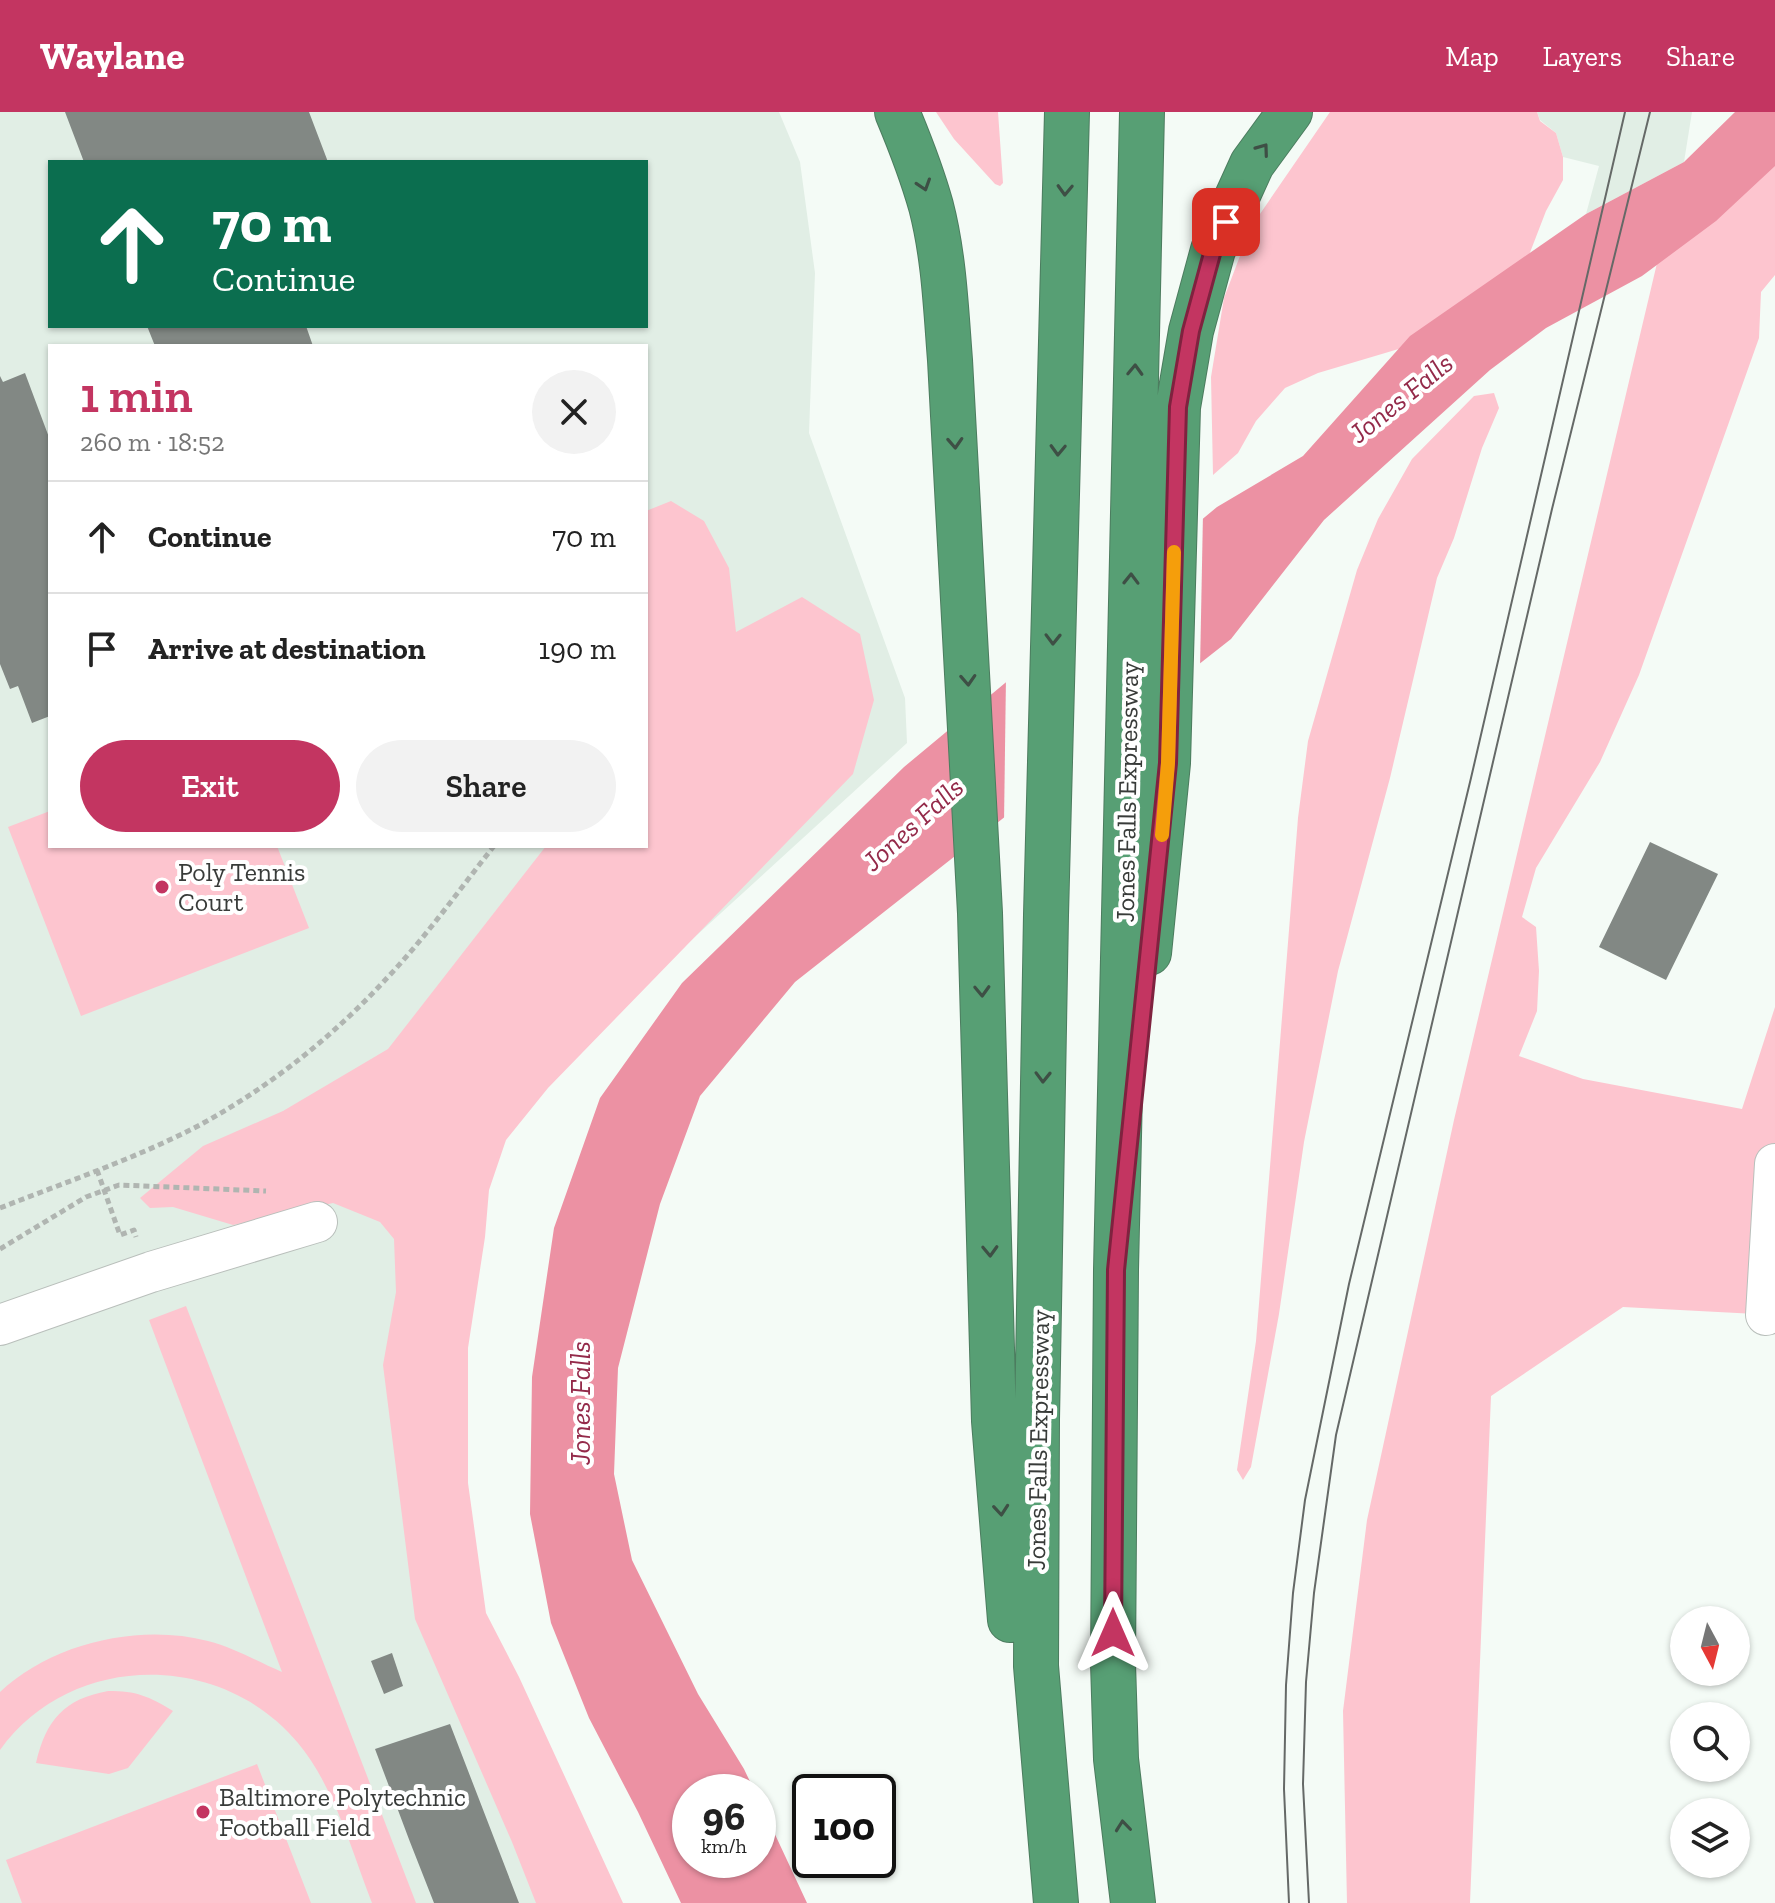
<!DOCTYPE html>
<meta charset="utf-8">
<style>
body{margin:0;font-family:"Zilla Slab",serif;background:#f2f2f2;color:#222;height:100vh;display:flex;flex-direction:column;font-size:30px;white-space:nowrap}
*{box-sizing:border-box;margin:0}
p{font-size:26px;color:#767676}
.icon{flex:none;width:44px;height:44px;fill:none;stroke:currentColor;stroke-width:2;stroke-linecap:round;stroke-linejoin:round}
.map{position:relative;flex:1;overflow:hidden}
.drawer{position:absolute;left:48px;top:232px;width:600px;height:504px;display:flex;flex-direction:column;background:#fff;border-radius:0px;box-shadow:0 2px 6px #0004}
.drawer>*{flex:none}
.banner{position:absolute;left:48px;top:48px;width:600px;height:168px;border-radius:0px;box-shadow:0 2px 6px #0004;background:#0b6e4f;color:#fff;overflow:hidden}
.needle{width:52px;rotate:173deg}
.fabs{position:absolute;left:1670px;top:1494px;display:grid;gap:16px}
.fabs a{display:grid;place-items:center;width:80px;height:80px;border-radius:50%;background:#fff;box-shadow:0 2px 6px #0004;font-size:40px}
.speed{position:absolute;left:672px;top:1662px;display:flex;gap:16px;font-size:40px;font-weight:700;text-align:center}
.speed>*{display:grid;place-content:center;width:104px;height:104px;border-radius:50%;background:#fff;box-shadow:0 2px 6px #0004;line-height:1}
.speed small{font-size:20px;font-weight:400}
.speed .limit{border:4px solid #111;border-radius:12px;background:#fff;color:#111}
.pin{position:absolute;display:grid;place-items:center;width:68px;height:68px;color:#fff;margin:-34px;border-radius:16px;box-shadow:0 4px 12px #0006}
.me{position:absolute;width:88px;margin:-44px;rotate:0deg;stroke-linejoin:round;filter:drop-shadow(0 0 6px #0008)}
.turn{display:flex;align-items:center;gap:28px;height:168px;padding:0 32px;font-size:36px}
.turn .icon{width:104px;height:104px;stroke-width:2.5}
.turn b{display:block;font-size:56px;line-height:68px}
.round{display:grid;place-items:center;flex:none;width:84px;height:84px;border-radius:42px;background:#f2f2f2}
.overview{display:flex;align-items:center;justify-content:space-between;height:136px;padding:0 32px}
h1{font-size:48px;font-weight:600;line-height:60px;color:#c33561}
.button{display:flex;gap:16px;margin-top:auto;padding:16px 32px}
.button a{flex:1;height:92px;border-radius:48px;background:#c33561;color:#fff;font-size:32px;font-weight:600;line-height:92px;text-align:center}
.button a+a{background:#f2f2f2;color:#222}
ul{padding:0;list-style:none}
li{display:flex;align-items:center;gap:24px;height:112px;padding:0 32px;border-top:2px solid #e0e0e0}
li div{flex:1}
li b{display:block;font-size:30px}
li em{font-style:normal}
header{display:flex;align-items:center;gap:48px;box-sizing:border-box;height:112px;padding:0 40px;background:#c33561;color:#fff}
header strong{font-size:38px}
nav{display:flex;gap:44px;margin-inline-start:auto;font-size:28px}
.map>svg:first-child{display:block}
.built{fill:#e1eee5;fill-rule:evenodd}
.green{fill:#fdc5cf}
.water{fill:#ec91a3}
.pier{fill:#f4fbf6}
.building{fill:#828884}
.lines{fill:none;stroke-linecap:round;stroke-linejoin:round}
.minor-casing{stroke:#b9bfbb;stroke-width:42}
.highway-casing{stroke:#4c7c5f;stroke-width:46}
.path{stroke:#b0b5b1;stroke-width:5;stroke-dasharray:6 4;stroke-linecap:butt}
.minor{stroke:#fff;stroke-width:40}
.highway{stroke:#579f74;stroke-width:44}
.tram{stroke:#656967;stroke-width:2}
.oneway{stroke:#3e4f45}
.route-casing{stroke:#7f223f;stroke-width:20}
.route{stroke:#c33561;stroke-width:14}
.slow{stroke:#f59e0b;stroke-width:14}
.poi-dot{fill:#c33561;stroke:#fff;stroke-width:3}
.labels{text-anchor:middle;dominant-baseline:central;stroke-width:8;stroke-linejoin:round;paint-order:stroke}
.street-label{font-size:26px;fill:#383b39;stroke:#fff}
.poi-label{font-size:26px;fill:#383b39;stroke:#fff;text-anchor:start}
.water-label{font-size:28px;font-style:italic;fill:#942a4a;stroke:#fff}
</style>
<header>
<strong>Waylane</strong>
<nav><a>Map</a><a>Layers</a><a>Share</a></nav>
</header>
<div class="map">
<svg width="1775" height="1791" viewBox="0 0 1775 1791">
<rect width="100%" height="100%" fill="#f4fbf6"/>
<path class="built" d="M0,0H779L800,50L815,161L809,321L905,586L907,631L453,1046L433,1402L610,1791H0ZM50,50H646V214H50ZM50,234H646V734H50Z
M1537,0H1692L1684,50L1586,102L1599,54L1563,45L1556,21L1540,8Z"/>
<path class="green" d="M936,0H998L1003,71L1000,74L995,72L954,27Z
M1330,0H1537L1540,9L1556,21L1563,45V68L1546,99L1519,169L1412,233L1318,261L1285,276L1256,309L1238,341L1213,363L1211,265L1224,186L1251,115Z
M1775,8V163L1761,180L1759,226L1639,563L1600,650L1536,756L1522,805L1536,815L1539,859L1537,899L1519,944L1583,967L1742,997L1775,895V1203L1623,1195L1491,1284L1470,1791H1347L1343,1599L1367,1408L1454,1008L1676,71Z
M1494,281L1499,296L1482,336L1454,426L1437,466L1390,666L1338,859L1304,1030L1279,1202L1251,1355L1243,1368L1237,1358L1256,1229L1298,706L1308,629L1357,458L1378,407L1412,347L1474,284Z
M671,389L704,409L729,456L736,520L802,485L860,522L874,588L853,662L548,976L506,1028L489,1078L485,1125L468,1236V1371L486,1501L519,1565L623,1791H536L512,1730L415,1507L383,1253L396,1180L394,1127L380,1110L333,1091L233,1113L173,1095L150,1096L140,1086L203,1034L283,999L388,937L546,734H646V399Z
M50,699V734H277L309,816L81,904L8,715Z
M186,1194L416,1791H372C351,1737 335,1676 298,1631C222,1539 71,1539 0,1638V1580C52,1531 139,1511 208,1529C235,1536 258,1550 282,1560L149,1208Z
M108,1579C137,1579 148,1584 173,1599L128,1656L109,1662L36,1651C46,1608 64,1587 108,1579Z
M257,1652L311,1791H22L6,1748Z"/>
<path class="water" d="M1735,0H1775V54L1716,109L1642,164L1546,216L1490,258L1324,408L1231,527L795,870L700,984L660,1092L618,1256L614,1362L632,1448L698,1582L744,1657L755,1680H690V1748H758V1686L807,1791H681L638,1700L589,1606L551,1511L530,1402L532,1265L554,1116L600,986L682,871L904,655L1217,395L1303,344L1410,224L1586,102L1684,50Z"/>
<path class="pier" d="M1203,401L1200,557L1004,711L1006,564Z"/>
<path class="building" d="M65,0H309L328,50H84Z
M147,214H306L313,234H155Z
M25,261L50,328V604L32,611L18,574L10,577L0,552V264L3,270Z
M1650,730L1718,762L1666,868L1599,835Z
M392,1541L403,1574L384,1582L371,1549Z
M450,1612L499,1739L519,1791H434L410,1730L375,1637Z"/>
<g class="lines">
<g class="minor-casing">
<path id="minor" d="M1766,1203L1775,1052
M0,1213L151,1160L317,1110"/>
</g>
<g class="highway-casing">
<path id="highway" d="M897,0C910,31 922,62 931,94C944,144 946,197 950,248L980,801L994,1309L1010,1508
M1149,841L1168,651L1178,295L1191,219L1213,138L1252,52L1290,0
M1056,1791L1036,1554L1037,1308L1046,803L1067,0
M1133,1791L1116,1647L1113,1551L1116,1158L1142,0"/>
</g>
<path class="path" d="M97,1058L120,1123L134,1118L136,1125
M0,1096C66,1070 134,1047 196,1015C267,977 333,925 387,866C426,825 459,778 494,734
M0,1137L86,1085L119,1073L266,1079"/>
<use href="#minor" class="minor"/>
<use href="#highway" class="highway"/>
<path class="tram" d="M1289,1791L1284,1677L1286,1573L1293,1481L1305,1388L1349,1172L1471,666L1625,0
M1309,1791L1303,1672L1306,1570L1314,1481L1336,1323L1552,397L1650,0"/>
</g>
<defs><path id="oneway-chevron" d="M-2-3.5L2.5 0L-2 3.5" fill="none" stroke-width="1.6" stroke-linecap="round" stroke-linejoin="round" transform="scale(2)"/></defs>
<g class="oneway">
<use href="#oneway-chevron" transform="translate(1263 37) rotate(-54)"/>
<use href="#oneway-chevron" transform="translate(924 73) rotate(72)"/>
<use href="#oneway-chevron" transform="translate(1065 78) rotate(92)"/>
<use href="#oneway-chevron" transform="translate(1135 258) rotate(-88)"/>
<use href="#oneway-chevron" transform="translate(955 331) rotate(87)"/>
<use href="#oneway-chevron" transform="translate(1058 338) rotate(92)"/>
<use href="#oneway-chevron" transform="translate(1131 467) rotate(-89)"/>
<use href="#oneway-chevron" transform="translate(1053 527) rotate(91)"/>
<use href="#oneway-chevron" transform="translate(968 568) rotate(87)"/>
<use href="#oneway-chevron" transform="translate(982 879) rotate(88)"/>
<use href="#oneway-chevron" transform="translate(1043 965) rotate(91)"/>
<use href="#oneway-chevron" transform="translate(990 1139) rotate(88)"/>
<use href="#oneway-chevron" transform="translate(1001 1398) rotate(85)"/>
<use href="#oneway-chevron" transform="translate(1123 1714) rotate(-96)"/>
</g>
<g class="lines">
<g class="route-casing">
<path id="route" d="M1113,1521L1116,1158L1168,651L1178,295L1191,219L1213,138L1226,110"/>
</g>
<use href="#route" class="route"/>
<path class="slow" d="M1162,723L1168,651L1174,440"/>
</g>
<g class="poi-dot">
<circle cx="162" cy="775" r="8"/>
<circle cx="203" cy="1700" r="8"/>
</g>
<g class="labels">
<g class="street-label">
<text transform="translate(1127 680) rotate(-89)">Jones Falls Expressway</text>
<text transform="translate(1038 1328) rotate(-89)">Jones Falls Expressway</text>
</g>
<g class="poi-label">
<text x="178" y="760">Poly Tennis<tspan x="178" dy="30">Court</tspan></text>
<text x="219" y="1685">Baltimore Polytechnic<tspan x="219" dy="30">Football Field</tspan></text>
</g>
<g class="water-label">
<text transform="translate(1401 286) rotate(-39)">Jones Falls</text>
<text transform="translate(913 712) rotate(-42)">Jones Falls</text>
<text transform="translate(580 1291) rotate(-90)">Jones Falls</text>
</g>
</g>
</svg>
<div class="fabs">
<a><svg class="needle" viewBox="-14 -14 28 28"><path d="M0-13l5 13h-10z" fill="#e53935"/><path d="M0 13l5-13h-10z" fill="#767676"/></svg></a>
<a><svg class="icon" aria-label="search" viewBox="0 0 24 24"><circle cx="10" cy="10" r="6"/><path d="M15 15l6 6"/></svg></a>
<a><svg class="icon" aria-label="layers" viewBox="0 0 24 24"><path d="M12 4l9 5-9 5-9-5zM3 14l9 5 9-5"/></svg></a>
</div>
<div class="speed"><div>96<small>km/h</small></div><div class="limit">100</div></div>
<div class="pin" style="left:1226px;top:110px;background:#d93025"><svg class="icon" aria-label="arrive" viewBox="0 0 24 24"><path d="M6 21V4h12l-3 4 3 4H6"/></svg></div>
<svg class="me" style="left:1113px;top:1521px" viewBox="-20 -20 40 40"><path d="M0-17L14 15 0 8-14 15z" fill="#c33561" stroke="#fff" stroke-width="4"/></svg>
<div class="banner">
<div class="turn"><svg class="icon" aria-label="ahead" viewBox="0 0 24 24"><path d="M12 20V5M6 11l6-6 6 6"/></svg><div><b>70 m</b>Continue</div></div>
</div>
<section class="drawer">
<div class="overview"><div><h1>1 min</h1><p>260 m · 18:52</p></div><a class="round"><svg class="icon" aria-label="close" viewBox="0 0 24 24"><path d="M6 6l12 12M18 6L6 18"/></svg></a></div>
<ul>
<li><svg class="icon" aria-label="ahead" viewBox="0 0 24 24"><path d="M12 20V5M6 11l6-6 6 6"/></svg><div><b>Continue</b></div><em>70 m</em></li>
<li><svg class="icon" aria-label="arrive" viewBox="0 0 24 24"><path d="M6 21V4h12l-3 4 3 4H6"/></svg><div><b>Arrive at destination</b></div><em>190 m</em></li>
</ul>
<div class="button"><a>Exit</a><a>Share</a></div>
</section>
</div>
